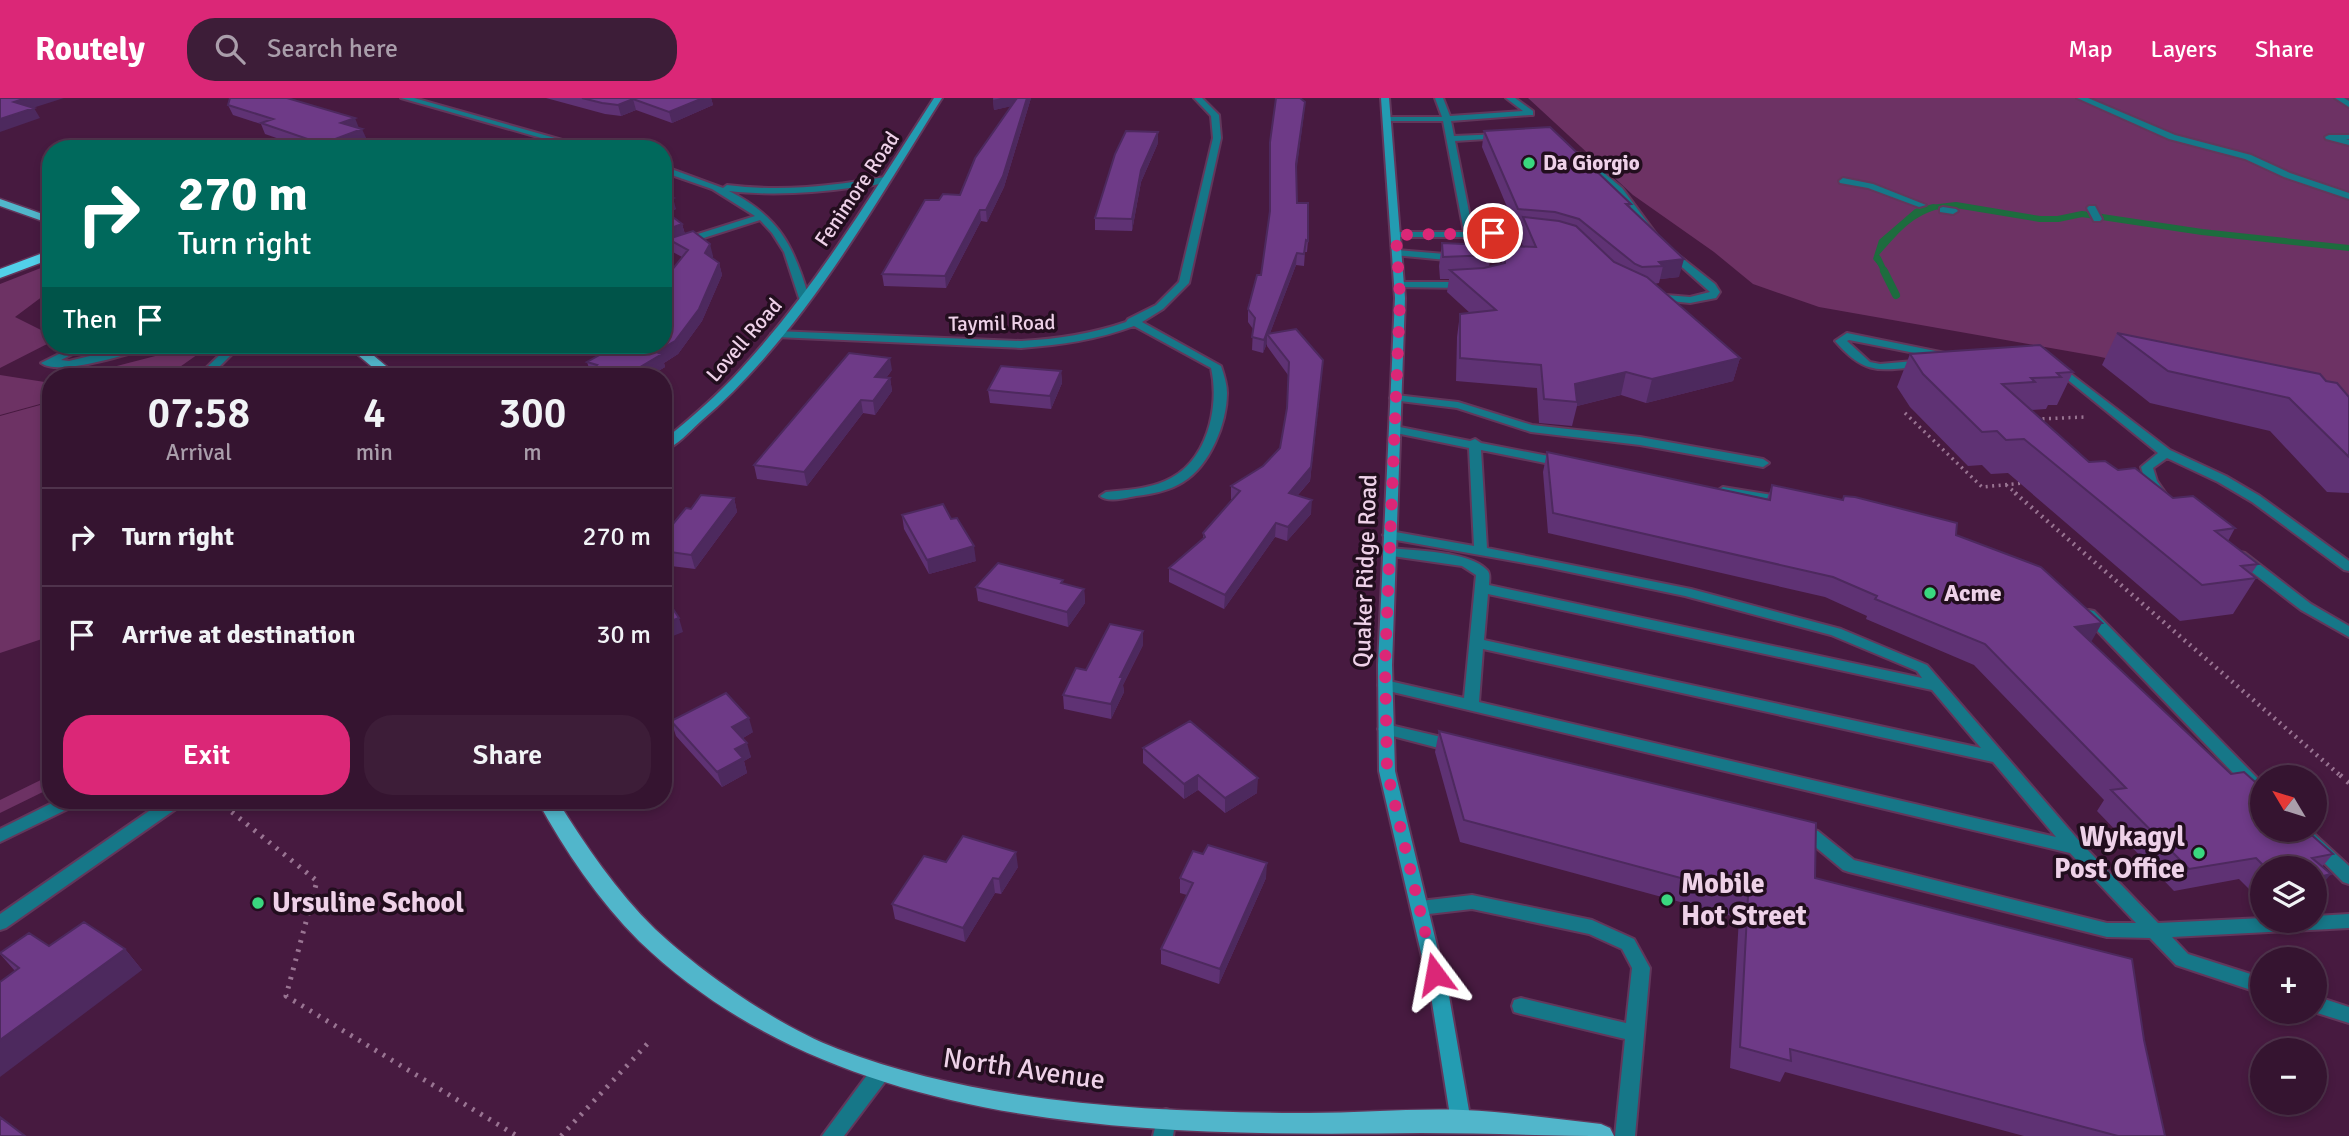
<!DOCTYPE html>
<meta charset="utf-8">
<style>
body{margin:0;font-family:Signika,sans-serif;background:#3d1d38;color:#f1f3f6;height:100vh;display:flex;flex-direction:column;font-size:26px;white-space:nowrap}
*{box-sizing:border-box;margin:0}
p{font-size:23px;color:#aa9eab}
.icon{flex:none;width:38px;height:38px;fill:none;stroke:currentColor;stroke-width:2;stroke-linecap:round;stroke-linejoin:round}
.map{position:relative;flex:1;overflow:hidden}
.side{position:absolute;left:42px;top:270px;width:630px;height:441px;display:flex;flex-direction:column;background:#351430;border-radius:28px;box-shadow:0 4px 10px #0003,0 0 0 2px #4f334c}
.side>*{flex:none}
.guide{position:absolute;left:42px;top:42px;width:630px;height:214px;border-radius:28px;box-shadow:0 4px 10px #0003,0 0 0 2px #4f334c;background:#00695c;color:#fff;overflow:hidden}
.needle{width:46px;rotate:308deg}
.controls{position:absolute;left:2250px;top:667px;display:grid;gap:14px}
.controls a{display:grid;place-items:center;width:77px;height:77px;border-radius:50%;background:#351430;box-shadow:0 4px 10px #0003,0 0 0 2px #4f334c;font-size:35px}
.pin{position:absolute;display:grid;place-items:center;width:60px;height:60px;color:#fff;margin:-30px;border:4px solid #fff;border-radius:50%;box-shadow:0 2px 7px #0007}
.me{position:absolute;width:77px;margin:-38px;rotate:347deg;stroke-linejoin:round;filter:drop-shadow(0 0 5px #0008)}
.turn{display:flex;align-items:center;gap:24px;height:147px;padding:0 21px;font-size:32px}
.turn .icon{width:91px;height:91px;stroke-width:2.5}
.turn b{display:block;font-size:49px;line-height:60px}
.then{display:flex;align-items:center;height:66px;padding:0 21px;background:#0003;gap:14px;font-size:26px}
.eta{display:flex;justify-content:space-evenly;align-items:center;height:119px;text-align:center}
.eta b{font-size:42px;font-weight:600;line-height:49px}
.button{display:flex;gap:14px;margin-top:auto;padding:14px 21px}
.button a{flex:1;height:80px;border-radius:28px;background:#db2777;color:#fff;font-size:28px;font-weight:600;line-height:80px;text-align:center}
.button a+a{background:#3d1d38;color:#f1f3f6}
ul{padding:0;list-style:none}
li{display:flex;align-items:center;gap:21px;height:98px;padding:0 21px;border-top:2px solid #4f334c}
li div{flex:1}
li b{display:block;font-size:26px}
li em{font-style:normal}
header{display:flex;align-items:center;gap:42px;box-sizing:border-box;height:98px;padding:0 35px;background:#db2777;color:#fff}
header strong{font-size:33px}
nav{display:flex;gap:38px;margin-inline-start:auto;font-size:24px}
.search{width:490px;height:63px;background:#3d1d38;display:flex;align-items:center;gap:18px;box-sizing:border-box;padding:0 24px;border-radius:28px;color:#aa9eab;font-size:26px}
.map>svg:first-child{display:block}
.green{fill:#6d3264}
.water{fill:#1d6c3e}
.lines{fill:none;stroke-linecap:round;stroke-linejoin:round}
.stream-far1{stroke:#1d6c3e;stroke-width:6}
.stream{stroke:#1d6c3e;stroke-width:8}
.lane-casing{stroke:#62375b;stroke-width:4}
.street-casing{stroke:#62375b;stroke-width:4}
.secondary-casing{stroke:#62375b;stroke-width:4}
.primary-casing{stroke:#62375b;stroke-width:3}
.highway-casing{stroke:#62375b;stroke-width:3}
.path-far2{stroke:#997492;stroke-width:3.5;stroke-dasharray:2 4.5;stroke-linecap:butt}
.path-far1{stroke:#997492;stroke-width:4.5;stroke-dasharray:2 5;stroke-linecap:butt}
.path{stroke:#997492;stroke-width:5;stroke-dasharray:2.5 7;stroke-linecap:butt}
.lane{fill:#167788;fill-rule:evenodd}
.street{fill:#167788;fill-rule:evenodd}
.secondary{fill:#239cb2;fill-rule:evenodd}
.primary{fill:#51b6cb;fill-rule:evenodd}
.highway{fill:#52d0ea;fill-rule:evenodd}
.wall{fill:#5f3274}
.shaded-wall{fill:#4d295e}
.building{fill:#6e3a87;stroke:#4d295e;stroke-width:2}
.route{stroke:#db2777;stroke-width:12;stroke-dasharray:0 21.6}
.poi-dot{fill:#3ad77f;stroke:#220e1e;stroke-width:2.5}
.labels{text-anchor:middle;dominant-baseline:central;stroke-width:7;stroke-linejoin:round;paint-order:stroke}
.far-poi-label{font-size:21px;font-weight:bold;fill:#eed1e8;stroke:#220e1e;text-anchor:start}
.far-street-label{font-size:21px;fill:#eed1e8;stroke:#220e1e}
.street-label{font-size:24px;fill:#eed1e8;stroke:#220e1e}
.poi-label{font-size:24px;font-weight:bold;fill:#eed1e8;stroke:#220e1e;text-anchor:start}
.near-poi-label{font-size:28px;font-weight:bold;fill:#eed1e8;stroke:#220e1e;text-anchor:start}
.near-street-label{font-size:28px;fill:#eed1e8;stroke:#220e1e}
</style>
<header>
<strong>Routely</strong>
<div class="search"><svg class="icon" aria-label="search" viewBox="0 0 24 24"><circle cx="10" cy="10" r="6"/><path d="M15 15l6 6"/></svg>Search here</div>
<nav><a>Map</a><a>Layers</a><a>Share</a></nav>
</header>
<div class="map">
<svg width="2349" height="1038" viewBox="0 0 2349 1038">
<rect width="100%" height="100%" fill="#471a40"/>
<path class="green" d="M1528,0H2349V327L2289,299L2096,258L1819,209L1753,186L1714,154L1633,97Z
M51,166V192L15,219L51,237V244L0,270V186Z
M198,247H211L167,278H160L159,275L146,278H78Z
M0,277L51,285V303L0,317Z
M51,304V538L0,555V318Z
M51,677V690L0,715V702Z"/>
<path class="water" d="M1933,106L1951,108C1914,115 1903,130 1879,157L1882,172L1873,161L1879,142L1915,111Z"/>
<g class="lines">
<path class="stream-far1" d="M1939,109L1956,107L2040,121H2058L2082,116L2202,134L2349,150
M1878,160L1885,175"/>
<path class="stream" d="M1884,173L1896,197"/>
<g class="lane-casing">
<path id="lane" d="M1435,0H1443L1450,18L1523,13L1506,0H1515L1533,13V17H1530L1451,23L1454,38L1501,36L1505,38L1501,40L1455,43L1473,134H1538L1543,137L1541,139H1393L1391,137L1396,134H1464L1443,23H1388L1384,21L1388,19H1442Z
M2077,0H2088L2175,37L2251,57L2290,75L2349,95V101L2284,79L2245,61L2169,41Z
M2335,0H2344L2349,3V9Z
M2329,37H2349V41H2346L2349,42V47L2326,41L2325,39Z
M1574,55H1580L1622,90L1656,136L1654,138H1648L1616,94L1574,59Z
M1843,80L1873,86L1926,107L1919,109L1868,90L1840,85L1839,83Z
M2089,108H2095L2102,121L2100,123H2094L2087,110Z
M1943,109L1956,111L1958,113L1953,116L1940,114V110Z
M1668,149L1715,186L1720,194L1716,200L1690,205L1650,201L1649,199L1654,196L1690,199L1710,194L1665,154L1663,152Z
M1397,152L1457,157L1462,160L1457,163L1394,157V153Z
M1399,184H1465L1470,187L1465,190L1395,189L1394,187Z
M1847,235L1950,256L1955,259L1950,262L1849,242L1847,243L1870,264L1880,266L1925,262L1930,265L1925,268C1881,272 1866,279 1835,243Z
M77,247H90L61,262L69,263L136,247H154L153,249C129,255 60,279 41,265Z
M230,247H241L215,273L220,278H209L203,273Z
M1396,297L1458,304L1532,327L1640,339L1763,361L1769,365L1763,369L1640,347L1531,334L1457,310L1392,302L1390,300Z
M1395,328L1470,343L1475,341L1481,345L1569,362L1571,365L1565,369L1481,352L1487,450L1691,491L1841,531L1927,567L2081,745L2158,825L2263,820V822H2315V818L2349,816V830L2172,839L2188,856L2263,880V896L2176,867L2150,840L2107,839L1849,774L1843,772L1807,742L1793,738L1791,734L1793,730L1799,728L1818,733L1854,762L2107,825H2136L2070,755L1380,591L1378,587L1385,582L1464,600L1476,477L1462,468L1385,457L1383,454L1385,451L1390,450C1415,453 1470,453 1487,472C1491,476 1489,482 1489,487L1922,580L1917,573L1831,537L1685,498L1541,468L1385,440L1383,437L1390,433L1474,448L1469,350L1391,334L1389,332ZM1488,496L1932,592L1981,650L1484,542ZM1483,551L1993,664L2056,739L1479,604Z
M1723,389L1785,399L1791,403L1785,407L1719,396L1717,393Z
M2089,512L2094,513L2263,686V702L2257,700L2084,519L2082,516L2084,513Z
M1386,626L1454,642L1460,644L1462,648L1460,652L1454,654L1381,635L1378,631L1381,627Z
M58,702H80L78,706L0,744V731Z
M165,702H185L183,706L6,830L0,832V816Z
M2292,732H2310L2349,768V786L2343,784Z
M1472,797L1592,822L1634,841L1650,870L1635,1038H1615L1625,941L1521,916L1514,914L1512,908L1514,902L1521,900L1626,925L1632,870L1622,851L1589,836L1472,811L1420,817L1414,815L1411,810L1414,805L1420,803Z
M2315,898L2349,909V925L2314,914Z
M880,966L887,969L890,975L887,981L844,1038H822L873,969Z
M1166,1011L1173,1013L1176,1020L1173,1038H1153L1159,1013Z"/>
</g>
<g class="street-casing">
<path id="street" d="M401,0H414L594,51H580Z
M1194,0H1202L1219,17L1221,40L1189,185L1163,211L1142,224L1221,268C1224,277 1227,286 1227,295C1227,325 1210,368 1183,384C1169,393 1152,396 1136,398C1125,400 1108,405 1100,398L1106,394C1126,392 1147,391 1165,383C1207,366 1220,309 1211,270L1134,228C1097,242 1060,247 1021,250L776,239L771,236L776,233L1021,243C1058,241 1091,236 1126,224L1128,221L1156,207L1179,184L1213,40L1211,18Z
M663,68L723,90L727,87C781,94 832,88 885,79L889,82C881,87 868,88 857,89C815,95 772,98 729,93C780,119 794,149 809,200L804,203L799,200L784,154L772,135L760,122L663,153V147L755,118L712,91L663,74Z
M2067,273L2170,352L2226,378L2260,398L2349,463V473L2344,472L2252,404L2218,384L2167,360L2153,370L2157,383L2168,399L2166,402H2158L2145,383L2141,369L2158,355L2063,278L2061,276Z
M2240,454L2245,455L2311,506L2349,528V539L2301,512L2235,461L2233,458L2235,455Z"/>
</g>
<g class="secondary-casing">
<path id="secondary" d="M934,0H942C872,111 801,238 701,323C690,333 677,348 663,353V343C691,320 718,297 742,270C817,188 874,93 934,0Z
M1381,0H1389L1405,200L1392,567L1395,673L1449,898L1471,1024L1468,1031L1461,1033L1454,1031L1451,1024L1431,898L1379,673L1378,567L1395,200Z"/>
</g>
<g class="primary-casing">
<path id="primary" d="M0,101L51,119V126L0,108Z
M346,247H361L398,278H383Z
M537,702H557C586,748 616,793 655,831C702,875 778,928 838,951C978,1005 1146,1014 1295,1015C1351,1016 1407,1010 1463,1012C1509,1014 1555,1021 1601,1026L1610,1030L1614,1038C1550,1038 1485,1035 1421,1035C1154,1038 842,1038 639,843C598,802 565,753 537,702Z"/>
</g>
<g class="highway-casing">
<path id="highway" d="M51,152V161L0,180V171Z"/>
</g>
<path class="path-far2" d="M1905,315L1982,389L2024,385
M2036,321L2086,319
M2006,387L2017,396"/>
<path class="path-far1" d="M2015,395L2342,679"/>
<path class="path" d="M2340,677L2349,685
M217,702L317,783L286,898L517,1038
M561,1038L651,942"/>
<use href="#lane" class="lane"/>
<use href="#street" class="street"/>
<use href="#secondary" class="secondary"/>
<use href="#primary" class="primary"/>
<use href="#highway" class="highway"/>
</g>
<path class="wall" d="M546,0H711L713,7L672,25L636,12L621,18L605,16Z
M993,0H1031L1004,89L987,124L981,123L946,190L884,188L882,176L939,102L960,97L1011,8L994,12Z
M228,7L359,30L367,42L343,51H308L265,36L261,26L233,17Z
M1304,15L1296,72L1297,105L1308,143L1307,154H1305L1304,168L1296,167L1270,235L1322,275L1310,383L1298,397L1311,416L1287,443L1275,439L1224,511L1169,484V470L1203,441V435L1232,402L1231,401V388L1263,368L1280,350L1287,312L1288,277L1267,248V245L1263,255L1252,252L1253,231L1248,224V211L1261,177Z
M1484,33L1631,106L1630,110L1679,179L1660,181L1659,185L1654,186L1740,260L1733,283L1646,305L1621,297L1577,308L1572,328L1539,325L1537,290L1456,283L1457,239L1460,216L1470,215L1447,194L1449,181H1440L1439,168L1442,145L1491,157L1489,169L1502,165L1505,148L1523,149L1520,140L1522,129L1515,128L1482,49Z
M1158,45L1141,84L1132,133L1095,132V120Z
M663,97L676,111L671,113L672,118L682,126L685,136L713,158L712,160L719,165L722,177L702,223L678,256L664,265L665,269L650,278H584L590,273L587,264L603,255L600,247H663L682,159L671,153L669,144L663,146Z
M2117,235L2326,283L2349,299V395L2327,394L2270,333L2150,305L2102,267Z
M1910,256L2073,274L2057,307H2048L2046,311L2031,312L2089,364L2118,372L2235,430L2228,443L2258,466L2251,476L2256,480L2233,516L2180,523L2008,375L1991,376L1982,367L1968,368L1910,309L1897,289Z
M892,272L886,280H890L892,293L875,317L863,315L807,388L757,381L754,367Z
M1061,273L1062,285L1051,311L990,305L988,292Z
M1547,354L1767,401L1772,387L1842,402L1844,398L1956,437L2091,544L2231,676L2333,756L2322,769L2315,770H2263V805L2239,781L2174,793L2097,713L2104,702L1974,567L1866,521L1867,518L1825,499L1548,435L1543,374Z
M734,400L737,414L695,471L663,467V438L691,411Z
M902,417L951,421L976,463L929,476L904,431Z
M1063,486L1084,491L1085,505L1068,529L978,503L976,489Z
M1143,547L1123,587L1124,594L1111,621L1064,611L1063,597L1086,572Z
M671,623L753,634L743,640L751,659L744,663L747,675L722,689L676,638Z
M1439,633L1815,780L2144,942L2165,1038H2024L1785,974L1780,984L1730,970L1739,820L1460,744L1435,654Z
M1143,650L1257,695L1225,715L1198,692L1184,701L1143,665Z
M1203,756L1266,780L1219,886L1161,866V851L1187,797L1180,795V780Z
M946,764L1018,769L1001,796L995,795L965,844L895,821L892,806Z
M49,848L125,851L142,872L15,873L0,856Z"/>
<path class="shaded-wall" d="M26,0H64L20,14L14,4Z
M703,0H711L713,7L672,25L669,14Z
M1001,0H1021V6L994,12L993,2Z
M1027,0H1031L1004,89L987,124L986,112Z
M633,1L636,12L621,18L618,7Z
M1305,4L1304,15L1296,77V66Z
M34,10L40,20L0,34V21Z
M355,20L359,30L341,25Z
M362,31L367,42L343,51H324L322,46Z
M1158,34V45L1141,84L1132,133V121L1141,72Z
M673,100L676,111L671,113L673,122L663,111V103Z
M980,112L981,123L946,190L945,178Z
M682,126L685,137L668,141L669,144L663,146V133Z
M710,146L713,158L708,167L705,155Z
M1297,155L1296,167L1269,238L1267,236V245L1263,255L1264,242Z
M1684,161L1679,179L1660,181L1663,168L1659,164Z
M719,165L722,177L702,223L678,256L664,265L665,269L650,278H625L656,254Z
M890,260L892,272L877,292L875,279Z
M1740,260L1733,283L1646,305L1652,281Z
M1061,273L1062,285L1051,311L1050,298Z
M1626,274L1621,297L1577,308V304L1575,286Z
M1322,275L1310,383L1288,408L1289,395Z
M890,280L892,293L875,317L873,303Z
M861,302L863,315L807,388L804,374Z
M734,400L737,414L695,471L691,457Z
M1312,402L1311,416L1287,443L1288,429Z
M1276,425L1275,439L1224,511L1225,497Z
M974,448L976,463L929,476L927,462Z
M1084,491L1085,505L1068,529L1067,514Z
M679,520L683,534L663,542V526Z
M2102,525L2090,546L2075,529Z
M1143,533V547L1123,587L1124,594L1111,621V606L1120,579Z
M749,620L753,634L736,644L732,629Z
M747,645L751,659L744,663L747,675L722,689L717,674L735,651Z
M1198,677V692L1184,701V686Z
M1258,680L1257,695L1225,715V700Z
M1016,754L1018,769L1001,796L999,781Z
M1267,765L1266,780L1219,886L1220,871Z
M2331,776L2315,795V780Z
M993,780L995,795L965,844L963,830Z
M125,851L142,872L0,979V942Z"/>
<path class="building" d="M0,0H26L14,4L34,10L0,21Z
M230,0H287L355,20L341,25L362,31L322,46L261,25L273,21L228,7Z
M582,0H703L669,14L633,1L618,7L602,5Z
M1017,0H1027L1003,78L986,112H980L945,178L882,176L925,102H939L943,96L960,97L975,60Z
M1276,0H1300L1305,4L1296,66L1297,105H1308V143L1306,142L1304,156L1297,155L1264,242L1252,239L1255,220L1248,211L1257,177H1261L1270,113V44Z
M1550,29L1631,106H1626L1684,161L1659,164L1663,168L1642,169L1635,166L1579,121L1555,114L1518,111L1484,33Z
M1126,33L1158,34L1141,72L1132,121L1095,120L1115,56Z
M663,97L673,100L663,103Z
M663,105L670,111L665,113L682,126L663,133Z
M1523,119L1559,123L1576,128L1614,164L1647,179L1740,260L1652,281L1626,274L1575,286L1577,304L1544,301L1541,267L1460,260V216L1496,212L1450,172L1484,170L1505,165V148L1536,149Z
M693,133L710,146L705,155L719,165L699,211L675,243L656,254L662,256L625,278H584L597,267L587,264L612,250L603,247H663V183L688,152L668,141Z
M1442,145L1485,147L1490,151L1491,157L1443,159Z
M1296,231L1323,262L1311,369L1289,395L1312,402L1288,429L1276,425L1225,497L1169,470L1205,439L1203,435L1240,393L1231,388L1263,368L1280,350L1287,310L1289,264L1267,236Z
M2117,235L2320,276L2326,283L2337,285L2349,299V359L2289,300L2168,273Z
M2040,247L2073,274L2057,275L2061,279L2031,280L2035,284L2002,286L2089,364L2105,363L2118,372L2135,370L2173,400L2193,398L2235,430L2215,433L2258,466L2241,468L2256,480L2202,487L2024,341L2006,342L1997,333L1982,334L1923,276L1910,256Z
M849,255L890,260L875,279L890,280L873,303L861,302L804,374L754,367Z
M1001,268L1061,273L1050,298L988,292Z
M1547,354L1770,402L1772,387L1843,402L1844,398L1855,399L1957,425L1956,437L2041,469L2102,525L2075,529L2231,676L2244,674L2263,691V732H2306L2333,756L2312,760L2331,776L2315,780V770H2266L2256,760L2189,771L2111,692L2126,690L1985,546L1875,501L1877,498L1833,479L1553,415Z
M701,397L734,400L691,457L663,453V438L686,410L691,411Z
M943,406L951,421L957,420L974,448L927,462L902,417Z
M998,465L1063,482L1061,485L1084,491L1067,514L976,489Z
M663,496L679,520L663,526Z
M1110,526L1143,533L1120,579H1123L1111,606L1063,597L1076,570L1086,572Z
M726,595L749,620L732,629L747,645L735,651L743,660L717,674L671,623Z
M1190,623L1258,680L1225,700L1198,677L1184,686L1143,650Z
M1439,633L1816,725L1815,780L2132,861L2144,942L2165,1038H2118L1790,951L1791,963L1740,949L1748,798L1464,722Z
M963,738L1016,754L999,781L993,780L963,830L892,806L924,758L946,764Z
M1208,747L1267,765L1220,871L1161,851L1193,785L1180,780L1193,753L1203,756Z
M84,824L125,851L0,942V884L19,870L0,855L29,835L49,848Z
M0,1019L25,1038H0Z"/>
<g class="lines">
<path class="route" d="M1435,876L1387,673L1385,567L1400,200L1396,137L1493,135"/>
</g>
<g class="poi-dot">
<circle cx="1529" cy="65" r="7"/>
<circle cx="1930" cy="495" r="7"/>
<circle cx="2199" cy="755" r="7"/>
<circle cx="1667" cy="802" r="7"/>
<circle cx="258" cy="805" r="7"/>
</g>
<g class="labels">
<g class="far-poi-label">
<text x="1543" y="65">Da Giorgio</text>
</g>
<g class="far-street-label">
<text transform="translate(857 91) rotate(-56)">Fenimore Road</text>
<text transform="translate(1002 225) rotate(-1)">Taymil Road</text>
<text transform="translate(744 242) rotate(-49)">Lovell Road</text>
</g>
<g class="street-label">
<text transform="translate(1365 473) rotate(-88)">Quaker Ridge Road</text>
</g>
<g class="poi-label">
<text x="1944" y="495">Acme</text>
</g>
<g class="near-poi-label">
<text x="2185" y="739" text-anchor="end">Wykagyl<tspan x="2185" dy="32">Post Office</tspan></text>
<text x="1681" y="786">Mobile<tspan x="1681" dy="32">Hot Street</tspan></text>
<text x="272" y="805">Ursuline School</text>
</g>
<g class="near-street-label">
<text transform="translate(1024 971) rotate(8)">North Avenue</text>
</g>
</g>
</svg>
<div class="controls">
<a><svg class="needle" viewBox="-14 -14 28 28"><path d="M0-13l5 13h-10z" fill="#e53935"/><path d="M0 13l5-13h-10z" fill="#aa9eab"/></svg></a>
<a><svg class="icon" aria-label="layers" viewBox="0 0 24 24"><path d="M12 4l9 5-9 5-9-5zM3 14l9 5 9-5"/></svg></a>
<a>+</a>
<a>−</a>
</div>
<div class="pin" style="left:1493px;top:135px;background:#d93025"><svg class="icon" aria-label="arrive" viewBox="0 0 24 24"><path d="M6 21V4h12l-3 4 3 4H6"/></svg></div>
<svg class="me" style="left:1435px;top:876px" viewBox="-20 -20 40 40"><path d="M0-17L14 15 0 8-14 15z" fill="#db2777" stroke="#fff" stroke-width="4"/></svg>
<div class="guide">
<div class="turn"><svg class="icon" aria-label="right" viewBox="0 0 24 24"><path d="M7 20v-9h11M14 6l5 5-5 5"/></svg><div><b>270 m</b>Turn right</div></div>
<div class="then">Then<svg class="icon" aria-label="arrive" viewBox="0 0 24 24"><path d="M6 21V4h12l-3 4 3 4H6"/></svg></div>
</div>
<section class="side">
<div class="eta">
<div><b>07:58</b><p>Arrival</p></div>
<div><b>4</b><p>min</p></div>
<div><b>300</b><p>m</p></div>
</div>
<ul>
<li><svg class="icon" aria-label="right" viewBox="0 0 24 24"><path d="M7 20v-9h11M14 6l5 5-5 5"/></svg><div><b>Turn right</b></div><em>270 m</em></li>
<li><svg class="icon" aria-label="arrive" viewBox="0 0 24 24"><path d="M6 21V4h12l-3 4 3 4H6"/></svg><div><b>Arrive at destination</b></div><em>30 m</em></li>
</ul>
<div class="button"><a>Exit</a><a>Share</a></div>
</section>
</div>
